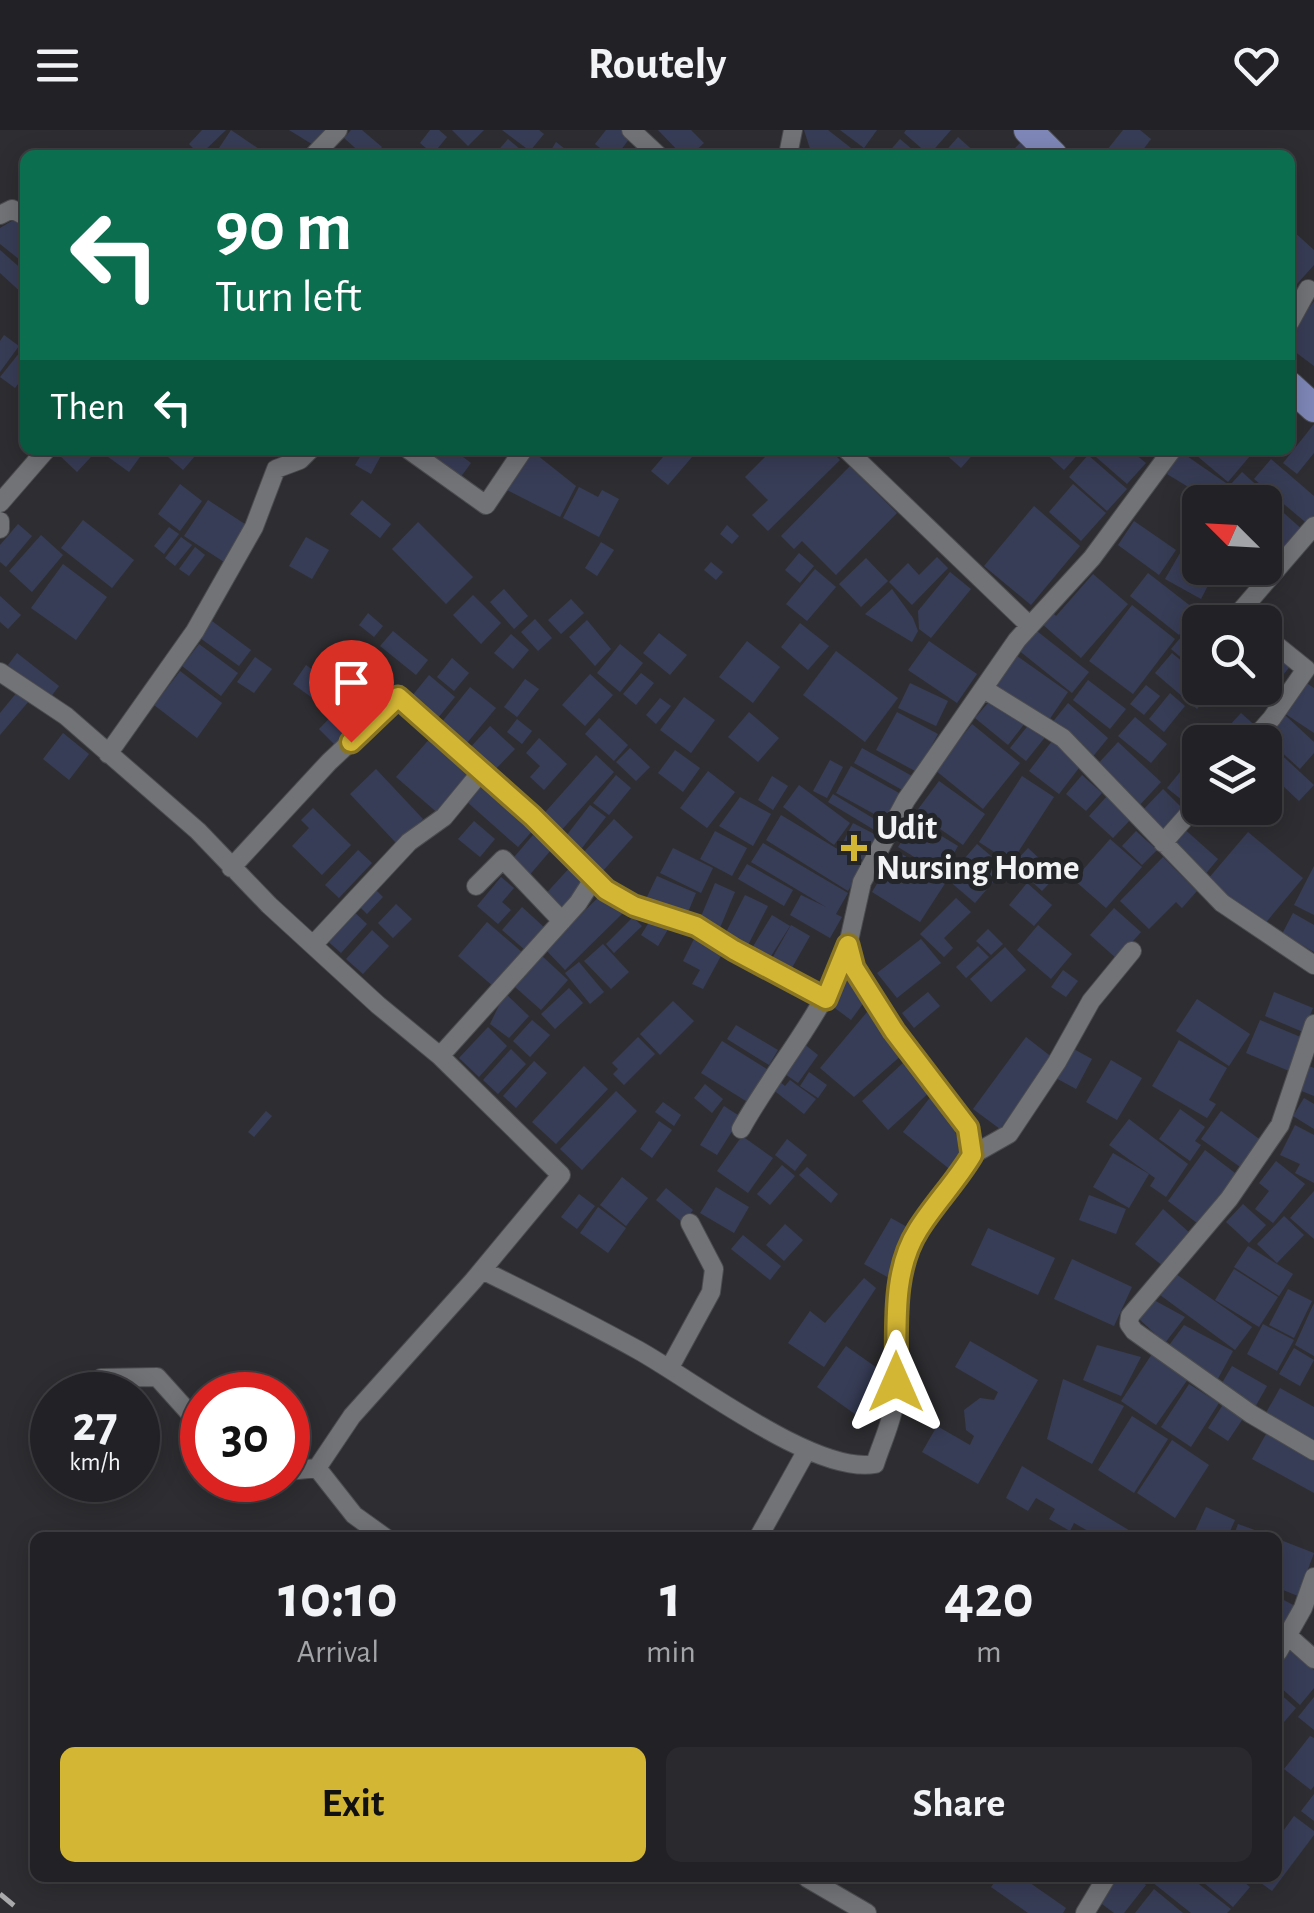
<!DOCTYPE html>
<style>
body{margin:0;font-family:"Alegreya Sans",sans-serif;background:#2a2a2e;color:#f1f3f6;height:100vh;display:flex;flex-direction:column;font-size:38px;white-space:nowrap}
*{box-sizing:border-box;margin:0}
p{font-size:32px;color:#a2a4a7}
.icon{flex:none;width:55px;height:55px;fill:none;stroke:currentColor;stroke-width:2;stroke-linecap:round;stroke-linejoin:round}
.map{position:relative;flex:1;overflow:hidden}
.panel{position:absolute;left:30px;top:1402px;width:1252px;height:350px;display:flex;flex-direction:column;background:#222226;border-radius:15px;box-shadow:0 5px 25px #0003,0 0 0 2px #3f3f43}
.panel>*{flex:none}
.top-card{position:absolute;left:20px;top:20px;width:1275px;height:305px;border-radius:15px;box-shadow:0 5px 25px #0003,0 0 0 2px #3f3f43;background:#0b6e4f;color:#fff;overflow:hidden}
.needle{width:65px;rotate:294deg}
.tools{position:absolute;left:1182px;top:355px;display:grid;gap:20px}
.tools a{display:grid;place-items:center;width:100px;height:100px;border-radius:15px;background:#222226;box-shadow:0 5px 25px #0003,0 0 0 2px #3f3f43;font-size:50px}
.speed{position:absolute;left:30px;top:1242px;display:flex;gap:20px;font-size:50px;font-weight:700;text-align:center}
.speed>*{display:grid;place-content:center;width:130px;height:130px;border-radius:50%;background:#222226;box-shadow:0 5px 25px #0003,0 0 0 2px #3f3f43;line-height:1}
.speed small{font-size:25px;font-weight:400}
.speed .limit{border:15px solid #d22;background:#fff;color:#111}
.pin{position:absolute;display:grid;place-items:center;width:85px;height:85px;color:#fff;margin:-102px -42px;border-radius:50% 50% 50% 0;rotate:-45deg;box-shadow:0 0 10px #0007}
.pin .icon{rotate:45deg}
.me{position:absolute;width:110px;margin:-55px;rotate:0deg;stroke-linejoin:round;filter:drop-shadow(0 0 8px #0008)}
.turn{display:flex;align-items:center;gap:35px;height:210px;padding:0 30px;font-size:45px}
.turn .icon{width:130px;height:130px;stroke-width:2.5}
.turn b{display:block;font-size:70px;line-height:85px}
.then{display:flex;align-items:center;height:95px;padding:0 30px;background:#0003;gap:20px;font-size:38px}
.eta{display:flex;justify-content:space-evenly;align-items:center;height:170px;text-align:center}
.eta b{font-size:60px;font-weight:600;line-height:70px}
.primary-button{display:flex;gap:20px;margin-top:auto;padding:20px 30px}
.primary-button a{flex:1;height:115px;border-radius:15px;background:#d4b635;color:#111;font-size:40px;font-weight:600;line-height:115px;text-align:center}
.primary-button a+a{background:#2a2a2e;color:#f1f3f6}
header{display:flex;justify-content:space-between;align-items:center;height:130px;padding:0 30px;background:#222226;font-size:45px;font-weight:600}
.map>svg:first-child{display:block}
.building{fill:#383d57}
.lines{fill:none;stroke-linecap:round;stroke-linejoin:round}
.minor-casing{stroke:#4b4c4f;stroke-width:20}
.primary-casing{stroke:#4b4c4f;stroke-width:30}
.minor{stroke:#727377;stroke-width:18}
.primary{stroke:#7e87b8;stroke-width:28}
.rail{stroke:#a9a9ac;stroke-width:5;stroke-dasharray:18 18;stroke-linecap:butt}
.route-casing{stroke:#8a7622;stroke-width:25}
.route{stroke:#d4b635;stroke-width:18}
.poi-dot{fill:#d4b635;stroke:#242528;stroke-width:4}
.labels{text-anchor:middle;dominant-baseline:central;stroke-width:10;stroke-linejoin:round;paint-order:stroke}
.poi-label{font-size:35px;font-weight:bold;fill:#f2f3f5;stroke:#242528;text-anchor:start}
</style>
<header><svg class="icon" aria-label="menu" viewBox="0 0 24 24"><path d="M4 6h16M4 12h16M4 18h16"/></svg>Routely<svg class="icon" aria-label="heart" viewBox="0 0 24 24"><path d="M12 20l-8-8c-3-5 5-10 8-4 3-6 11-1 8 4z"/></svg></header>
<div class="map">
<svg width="1314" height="1783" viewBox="0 0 1314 1783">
<rect width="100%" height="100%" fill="#2e2e32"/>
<path class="building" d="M202,0H226L200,25L189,14Z
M231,0L268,25H230L219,18Z
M289,0H325L315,16Z
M351,0H362L382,17L375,25H363L344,8Z
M430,0H439L447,7L433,24L420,13Z
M452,0H484L468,16Z
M502,0H539L544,4L530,21Z
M606,0H628L633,4L617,25H609L595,14Z
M658,0H691L704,13L691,25H682Z
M804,0H828L860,25H812Z
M840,0H877L864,18Z
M906,0H951L929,25L904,3Z
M1123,0H1140L1151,9L1139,25H1103Z
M958,7L978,25H942Z
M508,9L527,25H494Z
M900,9L919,25H886Z
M556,12L573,25H548Z
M1021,12L1035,25H1008Z
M15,89L25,95V134L0,114V98Z
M1292,100L1314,120V135L1297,154L1290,147Z
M0,120L25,142V166L0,143Z
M1314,171V236L1290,218V204Z
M4,205L19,216L0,242V211Z
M20,222L25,227V245L15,258L0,247Z
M1314,294V323L1297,344L1283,333Z
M61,320H83L91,327L77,342L58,324Z
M106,320H145L129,342L104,324Z
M160,320H189L195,326L183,340Z
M364,320H384L371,344L355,335Z
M442,320H454L471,333L457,352L432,333Z
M669,320H698L668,355L651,341Z
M772,320H830L840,330L768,401L752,385L768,370L745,347Z
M941,320H977L961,338Z
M1042,320H1082L1064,340Z
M1088,320H1130L1146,333L1127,354Z
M1190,320H1255L1228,352Z
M532,321L576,356L560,387L507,360Z
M1181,322L1226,353L1213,372L1167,344Z
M1088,325L1127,359L1107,381L1069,347Z
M1271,329L1314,366V392L1310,396L1254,349Z
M850,336L897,383L836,445L802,411L794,419L781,406Z
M1242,342L1272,369L1265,377V372H1214L1230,355L1233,357L1230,355Z
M180,354L202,371L180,401L158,384Z
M1073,354L1106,383L1081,411L1049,382Z
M579,357L598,367L602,360L619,369L599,407L563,388Z
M208,370L248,396L224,432L184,406Z
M362,370L391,394L380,408L350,384Z
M1275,375L1305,402L1288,421L1277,411L1265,424V386Z
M1034,376L1080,416L1031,475L984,436Z
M83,390L134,430L112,458L61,418Z
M1200,390V421L1186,412Z
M1134,391L1176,420L1159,445L1118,415Z
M418,392L473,447L446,474L392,419Z
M18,394L32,406L6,437L0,432V415Z
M727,395L739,406L732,414L720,404Z
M169,397L179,404L164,424L154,416Z
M41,405L63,425L32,462L9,441Z
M181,407L192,415L175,436L165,428Z
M306,407L329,420L312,449L289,436Z
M601,412L614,420L597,446L585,438Z
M195,417L205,425L189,446L179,439Z
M799,423L814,436L800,453L785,440Z
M1180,423L1200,434V438L1215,442L1201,469L1165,449Z
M937,427L948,438L912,475L889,452L908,433L919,445Z
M866,428L888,451L861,477L839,454Z
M711,432L723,442L716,450L704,440Z
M63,434L107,467L76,510L31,478Z
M815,439L836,457L807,491L786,474Z
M950,442L971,459L931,508L919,499L918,481Z
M1148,443L1197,481L1179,505L1130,466Z
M1093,444L1128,474L1081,528L1042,494L1052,482L1056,486Z
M504,459L528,486L514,499L490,472Z
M892,459L913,488L918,501L912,512L865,484Z
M473,465L501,493L481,514L453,485Z
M0,466L21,485L8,499L0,492Z
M571,469L584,483L561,504L548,490Z
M1132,475L1175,509L1133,564L1089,531Z
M368,483L383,496L374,507L359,495Z
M535,489L552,508L538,521L521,502Z
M587,490L611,519L595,536L569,507Z
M212,491L251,520L239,536L200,508Z
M800,493L829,516L808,540L781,517Z
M1033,498L1089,542L1072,563L1017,519Z
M393,501L428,530L416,545L380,516Z
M1186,501L1200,513V544L1171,519Z
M659,503L687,525L670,545L643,523Z
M511,504L529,520L513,539L494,523Z
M747,511L780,537L753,573L719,547Z
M929,511L977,544L957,573L908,540Z
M1265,511L1292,534L1283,545L1265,530Z
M199,514L238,543L221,566L182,536Z
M620,514L643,533L620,562L597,543Z
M836,521L898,568L865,612L803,565Z
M17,523L59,556L50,568L8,535Z
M1172,523L1200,546V558H1215L1197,579L1155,543Z
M1017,526L1068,562L1047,593L995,557Z
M255,527L272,539L254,563L237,552Z
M452,528L469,543L454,561L437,547Z
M306,535L331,553L318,572L293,554Z
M180,541L222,573L197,608L154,575Z
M641,543L654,553L636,575L623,564Z
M590,544L613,565L585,596L562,575Z
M429,545L455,567L438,588L412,566Z
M525,549L539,559L517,587L504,577Z
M1088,550L1126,579L1110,599L1073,570Z
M1305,552L1314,558V603L1284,583Z
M910,553L948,571L936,596L898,578Z
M1146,555L1160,566L1144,585L1130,574Z
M470,557L496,578L462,619L437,598Z
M18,561L29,571L0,605V583Z
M1170,563L1185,576L1164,602L1149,589Z
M684,567L715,590L691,623L660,600Z
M993,567L1025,593L1008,615L975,588Z
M660,568L671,576L656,594L646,585Z
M345,572L364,591L338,618L319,599Z
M1068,573L1108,608L1091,629L1051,594Z
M749,582L779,608L758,632L728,607Z
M897,582L938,604L917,642L876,620Z
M1241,583L1260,600L1244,612L1227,598Z
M1285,585L1314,612V623L1300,639L1265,607Z
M1135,587L1167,614L1151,633L1118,606Z
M599,588L628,615L614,631L585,604Z
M517,589L532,601L522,614L507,602Z
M1030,593L1046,606L1026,631L1010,618Z
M972,594L1020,633L983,679L935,640Z
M1219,595L1238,612H1216L1209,607Z
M490,596L515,619L491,644L467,621Z
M63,603L89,624L69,650L43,629Z
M433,605L476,643L440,685L396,647Z
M1261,606L1314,655L1299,671L1265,639V612H1255Z
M539,608L567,634L544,660L530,647L540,636L526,623Z
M1052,611L1082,634L1059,664L1029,641Z
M1118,612L1161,652L1138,677L1095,637Z
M630,618L650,637L636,651L616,632Z
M862,618L912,646L904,661L854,633Z
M675,620L700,638L683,662L658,643Z
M1197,621L1200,624V659L1187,674L1167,658Z
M596,625L614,642L558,704L540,688Z
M830,630L843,637L827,668L813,661Z
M851,636L899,663L885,690L836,663Z
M376,639L423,689L397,714L350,664Z
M708,641L735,662L707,698L680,678Z
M616,645L631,658L609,685L593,673Z
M1082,645L1102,663L1086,681L1066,664Z
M772,646L788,656L773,680L758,670Z
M1022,646L1054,667L1011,733L979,712Z
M939,651L985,684L963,715L916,682Z
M482,653L534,699L518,717L466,671Z
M799,655L850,693L834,715L783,677Z
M1163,659L1184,680L1161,702L1141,682Z
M833,664L881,693L876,701L828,672Z
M1107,666L1132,688L1113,708L1089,686Z
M740,667L771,684L753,716L719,696Z
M590,675L606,687L582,718L566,706Z
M313,678L351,715L322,745L292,716L309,698L301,690Z
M781,685L864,735L848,761L766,710Z
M614,689L633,707L602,742L582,724Z
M915,690L958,716L942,744L898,717Z
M474,691L495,709L480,727L458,709Z
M853,693L876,705L863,730L840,718Z
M1181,696L1218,729L1203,747L1165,715Z
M715,701L747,718L732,746L700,729Z
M1136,701L1157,720L1142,735L1122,716Z
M1248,702L1303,748L1263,796L1208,749Z
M533,705L551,720L527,748L509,733Z
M1110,709L1142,737L1106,778L1074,750Z
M763,713L848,763L836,784L842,787L830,808L790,785L801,765L826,777L751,732Z
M977,714L1005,738L975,773L947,749Z
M673,718L713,738L701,763L660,743Z
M1028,718L1057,745L1042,761L1013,734Z
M358,720L372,733L339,768L325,755Z
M897,721L946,752L920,792L872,762Z
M1163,727L1197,761L1182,778L1176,772L1149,799L1120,771Z
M747,734L793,760L784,776L738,749Z
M572,735L588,750L558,783L542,768Z
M1314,736V785L1294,775Z
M657,746L696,763L686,787L646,769Z
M501,747L514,758L502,772L511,780L498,794L477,776Z
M715,753L735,762L717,805L697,796Z
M1027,753L1052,775L1034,796L1009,775Z
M370,754L383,767L367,784L354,771Z
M606,760L626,780L565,840L545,819Z
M745,765L768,776L746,819L723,808Z
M956,768L971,782L944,808L953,818L944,827L920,804Z
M396,774L412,789L393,808L378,793Z
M522,777L545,798L525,820L502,800Z
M350,778L367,794L341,823L323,807Z
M1114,778L1141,802L1117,829L1090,805Z
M1293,783L1314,795V822L1282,804Z
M772,785L790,796L766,834L749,823Z
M653,786L670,796L658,816L641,805Z
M633,787L642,796L614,823L606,814Z
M487,792L523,823L494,857L458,826Z
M791,795L810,806L789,843L770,832Z
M1038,795L1072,824L1051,849L1017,820Z
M988,799L1003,814L991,825L976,811Z
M372,800L389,816L363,844L346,829Z
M694,809L722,824L703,859L692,854L700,840L683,831Z
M921,809L941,833L897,868L877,843Z
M603,814L629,842L611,859L584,831Z
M978,816L989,827L966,848L956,837Z
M1005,817L1026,840L991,872L970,849Z
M542,826L568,850L541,880L515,857Z
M579,832L604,862L590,874L565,843Z
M1063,840L1078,851L1066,867L1051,857Z
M847,847L870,864L851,890L828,873Z
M569,858L583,873L555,899L541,884Z
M928,862L940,876L914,898L902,883Z
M1274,862L1313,878L1303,902L1265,886Z
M505,863L529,886L509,908L490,894Z
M1197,869L1250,904L1229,936L1176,901Z
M673,871L694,891L660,925L640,904Z
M867,882L903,924L854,967L820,938Z
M532,890L550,905L530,927L513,911Z
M1260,890L1303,908L1289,941L1246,923Z
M736,895L778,920L769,935L727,909Z
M488,897L507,916L479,947L459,928Z
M638,907L655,924L624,955L613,944L618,939L612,933Z
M1026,907L1053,928L1000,999L973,979Z
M1179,910L1227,938L1209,970L1216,974L1207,988L1152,956Z
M722,911L770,941L749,973L701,943Z
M803,913L818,925L798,953L782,942Z
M1070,917L1092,929L1076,959L1054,947Z
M511,919L526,934L498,964L483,950Z
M1111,930L1142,948L1117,990L1086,972Z
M534,931L547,943L516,978L503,966Z
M905,931L932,960L888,1000L862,971Z
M584,936L608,959L556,1014L532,992Z
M1309,936L1314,938V966L1299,960Z
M809,942L827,955L818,968L800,956Z
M774,947L785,956L790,950L816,969L804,984L767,955Z
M705,954L723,969L712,983L694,968Z
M616,961L637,981L582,1040L560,1019Z
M932,965L951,987L957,1008L960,1030L952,1041L903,1002Z
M1304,968L1314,974V999L1293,986Z
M663,972L681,985L674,996L655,982Z
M724,976L741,987L717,1025L700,1015Z
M1180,979L1205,997L1195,1011L1201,1015L1190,1031L1159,1009Z
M266,981L272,986L254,1007L248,1002Z
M1221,981L1262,1011L1243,1039L1201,1009Z
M1129,989L1188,1034L1166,1067L1150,1056L1155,1048L1109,1015Z
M659,991L672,1000L652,1028L640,1019Z
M1295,995L1314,1005V1053L1295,1043L1300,1034L1280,1025Z
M742,1006L773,1028L748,1063L717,1041Z
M787,1009L807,1025L795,1041L775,1025Z
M1205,1020L1239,1046L1201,1096L1168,1071Z
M1113,1023L1149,1044L1129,1078L1093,1057Z
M1276,1031L1305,1054L1273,1093L1255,1079L1269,1061L1259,1053Z
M782,1035L795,1046L770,1075L757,1064Z
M807,1037L838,1064L831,1073L799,1045Z
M622,1047L648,1068L626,1096L600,1075Z
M716,1057L749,1077L734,1103L700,1083Z
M666,1058L693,1080L683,1093L656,1070Z
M1314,1061V1109L1290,1088Z
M579,1064L595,1076L577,1099L561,1087Z
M1089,1065L1126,1079L1116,1104L1079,1090Z
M1243,1074L1266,1095L1249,1113L1226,1092Z
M598,1077L626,1098L608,1123L580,1103Z
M1163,1079L1191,1104L1163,1136L1135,1114Z
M1284,1086L1304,1105L1277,1133L1257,1114Z
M891,1088L916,1102L889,1148L864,1134Z
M785,1094L803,1110L784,1131L766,1115Z
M988,1098L1055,1128L1038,1165L971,1135Z
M743,1105L781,1136L770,1150L731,1119Z
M1248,1116L1293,1144L1279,1166L1234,1137Z
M1072,1129L1132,1157L1114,1196L1054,1169Z
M1234,1139L1278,1167L1259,1197L1215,1170Z
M1176,1144L1252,1197L1235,1220L1160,1165Z
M864,1148L876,1158L824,1237L788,1213L810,1181L825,1193Z
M1288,1159L1312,1171L1294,1208L1269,1195Z
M1152,1169L1185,1187L1165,1213L1138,1188Z
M1314,1173V1226L1295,1215Z
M1263,1194L1294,1210L1277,1241L1247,1224Z
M1184,1195L1233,1221L1214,1256L1167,1218Z
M970,1211L1038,1250L978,1354L922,1322L937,1296L970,1315L974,1306L966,1300L964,1280L980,1268L994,1270L998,1262L955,1237Z
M1097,1215L1141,1227L1121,1266L1083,1250Z
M846,1216L887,1245L859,1287L817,1257Z
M1294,1218L1314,1230L1300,1256L1279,1244Z
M1152,1224L1188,1249L1156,1295L1121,1271Z
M1232,1236L1267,1256L1254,1279L1219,1258Z
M1063,1249L1124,1276L1092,1334L1047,1309Z
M1189,1254L1219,1273L1191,1317L1161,1297Z
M1280,1258L1314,1277V1317L1263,1288Z
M1224,1273L1244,1287L1228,1311L1208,1298Z
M1132,1286L1168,1309L1134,1363L1098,1340Z
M1266,1304L1314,1330V1363L1252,1329Z
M1172,1310L1209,1335L1175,1388L1137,1363Z
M1022,1336L1137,1405L1136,1408H1088L1090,1402L1074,1393L1070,1401L1049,1389L1055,1379L1036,1368L1028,1381L1006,1368Z
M1206,1377L1235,1390L1227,1408H1192Z
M1238,1394L1266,1404L1264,1408H1233Z
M1278,1409L1314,1423L1298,1466L1278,1458Z
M1278,1467L1297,1477L1278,1503Z
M1285,1514L1314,1540V1558L1300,1575L1278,1555V1523Z
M1278,1562L1296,1578L1278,1599Z
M1314,1567V1600L1298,1587Z
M1310,1606L1314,1608V1656L1311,1660L1284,1639Z
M1314,1664V1691L1301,1681Z
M1294,1686L1314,1701V1705L1272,1761L1254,1748H1278V1708Z
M998,1748H1023L1066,1778L1063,1783H1028L991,1757Z
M1110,1748H1136L1146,1755L1124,1783H1114L1094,1768Z
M1155,1748H1191L1231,1779L1227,1783H1191L1152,1752Z
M1198,1748H1239L1250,1757L1233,1777Z
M1154,1759L1183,1783H1135Z"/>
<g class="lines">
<g class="minor-casing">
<path id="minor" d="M631,0L658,25
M314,25L338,0
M788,25L793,0
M0,85L12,79L25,86
M1290,192L1308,159
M409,320L486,375L523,320
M847,320L1030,496
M0,373L46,320
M0,391V399
M1249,492L1238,484L1314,396
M0,542L66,586L198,701L269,775L378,875L440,926L561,1045L473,1151L352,1286L317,1338L288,1341
M984,559L1063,608L1222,773L1314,835
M1251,612L1272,588L1306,539L1265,506
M108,624L195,501L254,397L276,339L300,330L310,320
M1163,713L1200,671
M231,738L329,632L398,567L515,672L606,760L634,776L697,796L734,820L826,869
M476,756L503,729L562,791
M313,815L409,712L444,687L481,642
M1314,894L1280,995L1229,1069L1130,1186L1129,1194L1134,1201L1251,1284L1314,1321
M440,926L578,773L594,748
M741,999C775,937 825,884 847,815
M972,1025L1009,1004L1057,932L1091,871L1132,821
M482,1140C535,1166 587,1192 638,1220C694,1251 815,1345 875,1334C881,1315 891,1294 894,1275C902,1229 890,1182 904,1136C916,1094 949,1062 972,1025L968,998L894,901L854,838L848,815L862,752L906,670L1017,510L1092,428L1172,320
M669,1239L711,1162L714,1139L690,1093
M84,1265L101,1248L157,1247L202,1297
M45,1304L52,1297
M317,1338L354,1385L386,1408
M758,1408L807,1320
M1287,1505L1314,1529
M1278,1522L1303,1478L1314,1447
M807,1748L867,1783
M1085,1783L1106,1748"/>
</g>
<g class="primary-casing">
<path id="primary" d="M1028,0L1053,25
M1290,256L1314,278"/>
</g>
<use href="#minor" class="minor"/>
<use href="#primary" class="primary"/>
<path class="rail" d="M0,1764L23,1783"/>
</g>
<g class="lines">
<g class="route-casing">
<path id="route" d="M351,612L398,567L532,686L606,760L634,776L696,796L734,820L826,869L848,815L854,838L894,901L968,998L972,1025C956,1052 934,1074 918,1100C890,1144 898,1203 896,1252"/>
</g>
<use href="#route" class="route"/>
</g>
<path class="poi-dot" d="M849 703h10v10h10v10h-10v10h-10v-10h-10v-10h10z"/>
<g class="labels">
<g class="poi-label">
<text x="876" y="698">Udit<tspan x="876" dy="40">Nursing Home</tspan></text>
</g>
</g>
</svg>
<div class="tools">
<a><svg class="needle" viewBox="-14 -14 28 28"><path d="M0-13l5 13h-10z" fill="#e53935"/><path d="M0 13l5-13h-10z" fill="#a2a4a7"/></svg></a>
<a><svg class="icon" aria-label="search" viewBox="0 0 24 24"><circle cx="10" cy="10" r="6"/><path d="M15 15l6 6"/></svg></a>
<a><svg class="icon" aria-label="layers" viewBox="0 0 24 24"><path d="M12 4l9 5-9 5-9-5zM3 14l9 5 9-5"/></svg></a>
</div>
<div class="speed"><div>27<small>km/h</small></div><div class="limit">30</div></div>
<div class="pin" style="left:351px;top:612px;background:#d93025"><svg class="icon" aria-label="arrive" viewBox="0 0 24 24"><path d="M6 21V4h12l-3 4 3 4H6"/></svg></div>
<svg class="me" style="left:896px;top:1252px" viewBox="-20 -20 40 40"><path d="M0-17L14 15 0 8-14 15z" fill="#d4b635" stroke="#fff" stroke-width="4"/></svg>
<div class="top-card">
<div class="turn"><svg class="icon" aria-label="left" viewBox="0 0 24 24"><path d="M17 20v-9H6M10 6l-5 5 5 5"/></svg><div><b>90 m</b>Turn left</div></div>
<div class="then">Then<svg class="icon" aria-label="left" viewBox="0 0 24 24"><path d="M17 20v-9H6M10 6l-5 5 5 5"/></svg></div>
</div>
<section class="panel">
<div class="eta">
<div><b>10:10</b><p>Arrival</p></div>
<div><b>1</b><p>min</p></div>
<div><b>420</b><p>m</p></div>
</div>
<div class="primary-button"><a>Exit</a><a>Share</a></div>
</section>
</div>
